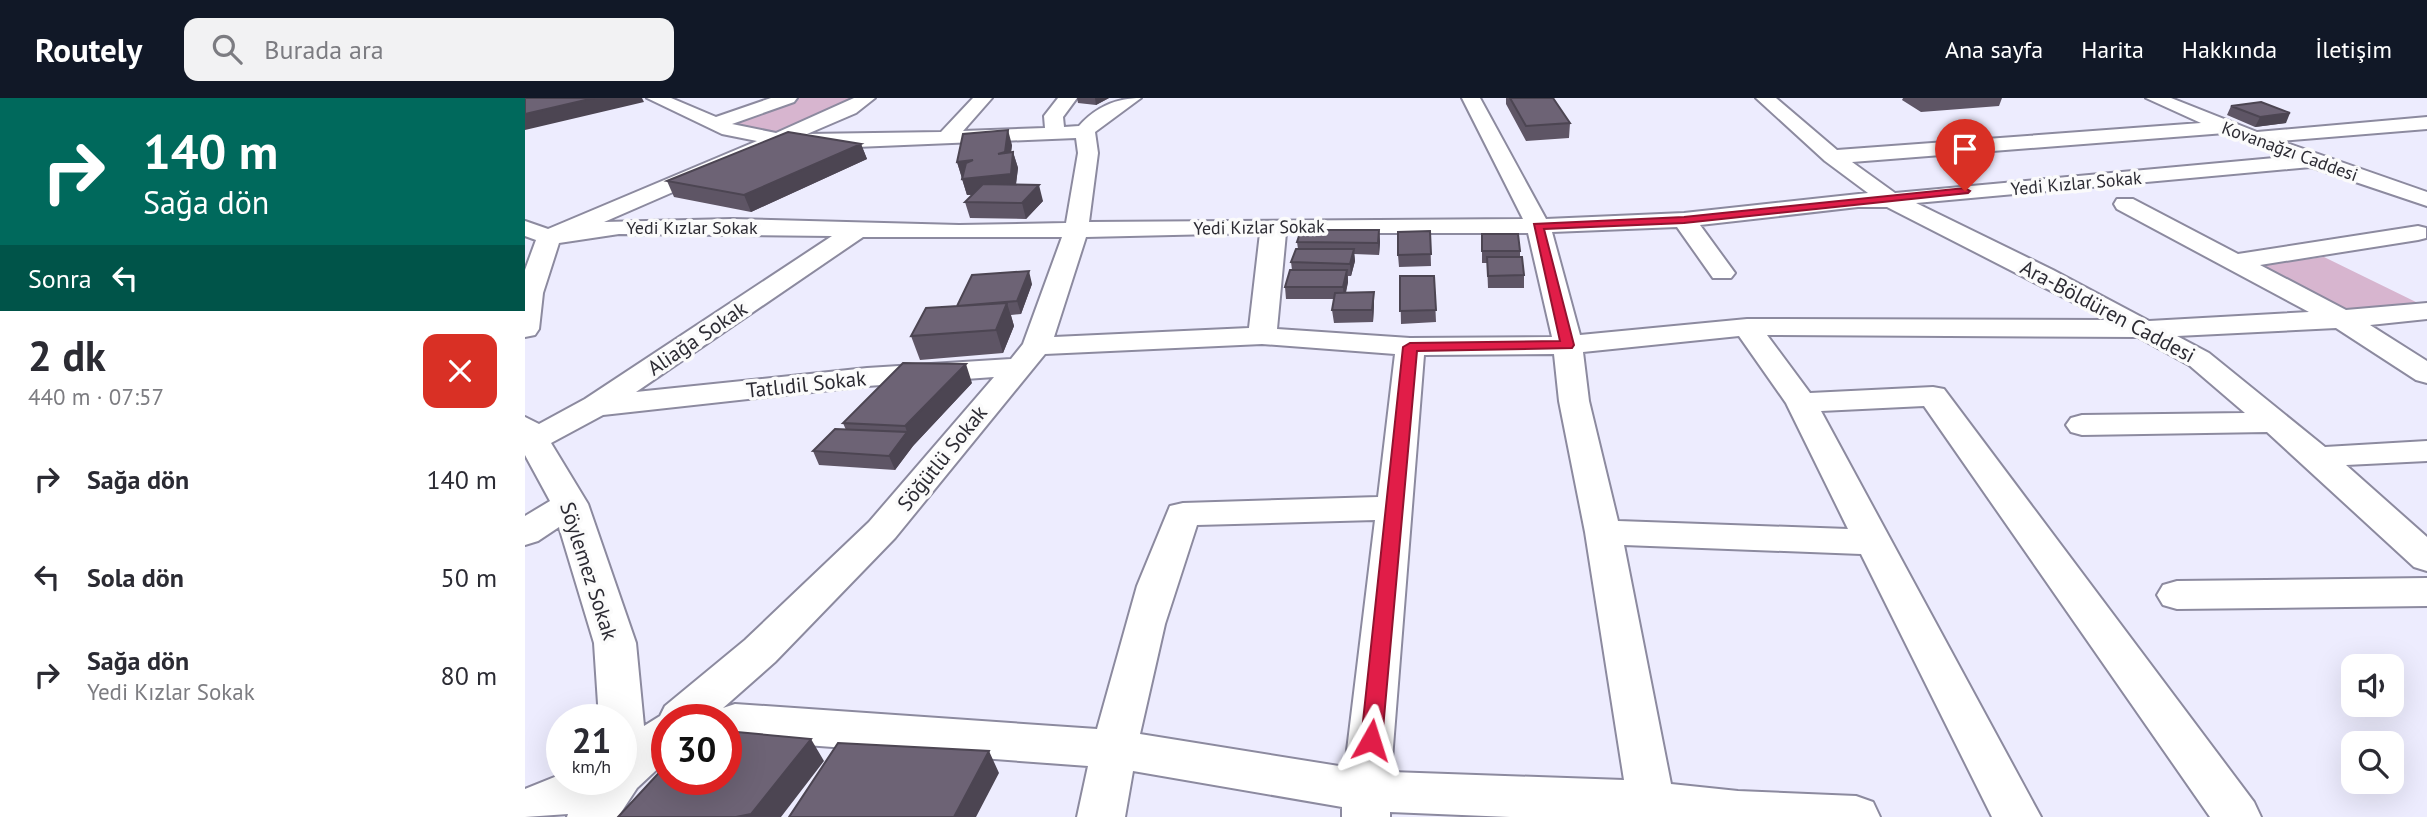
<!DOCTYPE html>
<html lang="tr">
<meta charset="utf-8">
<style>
body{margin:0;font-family:"PT Sans",sans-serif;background:#f2f2f3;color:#2b2b33;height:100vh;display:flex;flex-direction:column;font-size:26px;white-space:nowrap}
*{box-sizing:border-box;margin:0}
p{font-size:23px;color:#7c7c81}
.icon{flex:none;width:38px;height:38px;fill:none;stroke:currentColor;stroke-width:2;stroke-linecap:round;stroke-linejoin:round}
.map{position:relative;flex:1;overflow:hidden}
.panel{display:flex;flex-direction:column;background:#fff;width:525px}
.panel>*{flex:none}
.top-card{background:#00695c;color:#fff;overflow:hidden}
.fabs{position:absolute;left:1816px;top:556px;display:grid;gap:14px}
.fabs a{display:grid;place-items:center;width:63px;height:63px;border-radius:14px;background:#fff;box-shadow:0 7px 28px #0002;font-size:35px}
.speed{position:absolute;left:21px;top:606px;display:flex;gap:14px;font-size:35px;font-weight:700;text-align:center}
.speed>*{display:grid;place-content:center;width:91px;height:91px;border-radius:50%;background:#fff;box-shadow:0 7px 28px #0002;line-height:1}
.speed small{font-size:18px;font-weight:400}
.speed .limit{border:10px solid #d22;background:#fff;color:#111}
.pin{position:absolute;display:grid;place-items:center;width:60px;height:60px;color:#fff;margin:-72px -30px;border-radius:50% 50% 50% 0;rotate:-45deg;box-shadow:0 0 7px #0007}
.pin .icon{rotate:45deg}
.me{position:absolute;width:77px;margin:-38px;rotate:6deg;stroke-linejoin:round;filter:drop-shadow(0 0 5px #0008)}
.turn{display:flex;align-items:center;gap:24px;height:147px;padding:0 28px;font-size:32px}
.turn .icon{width:91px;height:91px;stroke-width:2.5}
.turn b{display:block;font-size:49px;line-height:60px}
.then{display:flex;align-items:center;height:66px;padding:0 28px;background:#0003;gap:14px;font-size:26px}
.round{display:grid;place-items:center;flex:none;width:74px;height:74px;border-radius:14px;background:#f2f2f3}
.headline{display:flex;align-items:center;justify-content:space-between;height:119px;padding:0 28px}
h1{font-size:42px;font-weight:800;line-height:52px}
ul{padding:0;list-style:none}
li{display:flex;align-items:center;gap:21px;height:98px;padding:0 28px}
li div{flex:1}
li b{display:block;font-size:26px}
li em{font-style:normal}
header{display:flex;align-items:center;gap:42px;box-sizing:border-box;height:98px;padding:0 35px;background:#111827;color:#fff}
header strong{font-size:33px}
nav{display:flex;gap:38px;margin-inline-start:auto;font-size:24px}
.search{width:490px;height:63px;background:#f2f2f3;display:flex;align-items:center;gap:18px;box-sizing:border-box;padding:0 24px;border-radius:14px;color:#7c7c81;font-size:26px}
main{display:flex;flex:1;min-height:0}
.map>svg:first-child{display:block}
.green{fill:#d7b5cf}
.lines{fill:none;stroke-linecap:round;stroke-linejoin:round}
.minor-casing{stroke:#8c8a9f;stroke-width:4}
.minor{fill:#fff;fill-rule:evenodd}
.wall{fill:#5e5565}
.shaded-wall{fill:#4c4552}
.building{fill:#6d6375;stroke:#4c4552;stroke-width:2}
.route{fill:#e11d48;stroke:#92132f;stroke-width:2}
.labels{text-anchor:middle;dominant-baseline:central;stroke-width:7;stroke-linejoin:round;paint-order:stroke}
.far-street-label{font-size:18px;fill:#2c2b33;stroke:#fbfbfb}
.street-label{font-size:21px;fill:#2c2b33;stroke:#fbfbfb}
</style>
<header>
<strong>Routely</strong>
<div class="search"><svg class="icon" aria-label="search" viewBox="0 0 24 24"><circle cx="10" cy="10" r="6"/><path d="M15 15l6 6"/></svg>Burada ara</div>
<nav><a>Ana sayfa</a><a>Harita</a><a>Hakkında</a><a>İletişim</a></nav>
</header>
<main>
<section class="panel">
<div class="top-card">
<div class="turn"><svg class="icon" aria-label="right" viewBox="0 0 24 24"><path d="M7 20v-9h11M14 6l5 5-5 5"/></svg><div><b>140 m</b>Sağa dön</div></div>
<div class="then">Sonra<svg class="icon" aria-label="left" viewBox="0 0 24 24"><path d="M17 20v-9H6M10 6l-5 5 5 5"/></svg></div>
</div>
<div class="headline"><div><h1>2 dk</h1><p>440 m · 07:57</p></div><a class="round" style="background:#d93025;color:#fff"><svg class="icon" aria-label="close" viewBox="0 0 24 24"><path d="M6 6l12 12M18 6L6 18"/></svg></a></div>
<ul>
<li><svg class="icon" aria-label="right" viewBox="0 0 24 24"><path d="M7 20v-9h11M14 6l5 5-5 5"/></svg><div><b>Sağa dön</b></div><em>140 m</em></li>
<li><svg class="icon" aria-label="left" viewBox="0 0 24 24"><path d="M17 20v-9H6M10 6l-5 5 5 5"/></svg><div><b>Sola dön</b></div><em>50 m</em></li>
<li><svg class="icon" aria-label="right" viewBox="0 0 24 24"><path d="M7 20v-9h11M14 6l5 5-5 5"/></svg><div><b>Sağa dön</b><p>Yedi Kızlar Sokak</p></div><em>80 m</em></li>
</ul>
</section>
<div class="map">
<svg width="1902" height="719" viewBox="0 0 1902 719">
<rect width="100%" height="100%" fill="#edecfe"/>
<path class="green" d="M269,0H333L254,36L207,25Z
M1799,159L1893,205L1807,214L1727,168Z"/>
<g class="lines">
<g class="minor-casing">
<path id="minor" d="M122,0H146L191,19L246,0H272L269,4L207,26L251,35L329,0H350L331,15L282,36L416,34L448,0H467L438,33L520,30L519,18L533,0H552L538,19L539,29L554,28C571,9 591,0 616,0L570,34L573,55L564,124L998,121L937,0H955L1021,121L1159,115L1343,95L1300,63L1231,0H1251L1312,52L1676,25L1621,0H1646L1732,34L1902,19V31L1756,43L1902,94V108L1786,69L1391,105L1528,172L1624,223L1784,214L1592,111L1589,106L1592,101H1608L1713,156L1893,128L1901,130V140L1893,142L1735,167L1821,212L1902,205V221L1845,227L1902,263V285L1891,282L1811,230L1652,238L1684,255L1800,349L1902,343V363L1821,367L1902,439V473L1889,469L1742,334L1557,337L1546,334L1541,327L1546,320L1557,317L1720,315L1664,267L1613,239L1242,237L1285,295L1408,289L1419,291L1729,704L1736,719H1685L1399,308L1296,313L1516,719H1467L1336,456L1099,447L1146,686L1213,693L1331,698L1348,704L1355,719H985L865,714V719H817V709L608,673L600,719H552L563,668L213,642L201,646V621H142V662L112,690L93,719H42L43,716L0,719V691L37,676V681H96V621H74L69,545L34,429L13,443L0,447V418L25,403L0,357V319L14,326L60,301L307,138L94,136L34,145L18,195L14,231L10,237L0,239V172L11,142L0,138V123L23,131L232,43L197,36ZM1700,35L1760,59L1370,95L1327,64ZM551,40L553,55L541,125L434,127L207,121L79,124L256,47L331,49ZM1333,109H1362L1583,222L1222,221L1055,237L1027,134L1152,129L1188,180H1206L1210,175L1175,127ZM735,135L724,230L529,239L561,139ZM761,135H1003L1027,239L885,240L752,231ZM338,139H537L498,246L486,261L342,270L111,294ZM1214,238L1261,305L1323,431L1093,423L1064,303L1058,254ZM737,246L870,256L853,399L658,405L645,408L612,488L572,631L210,606L198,610L250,564L370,440L520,256ZM1029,256L1034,303L1060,434L1099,682L866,674L899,257ZM469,279L344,424L220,542L140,608L135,618L119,628L111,545L63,406L26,345L78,317L342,288ZM850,422L820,669L615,636L640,526L672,427Z
M1902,480V508L1652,511L1638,507L1632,497L1638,487L1652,483Z"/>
</g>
<use href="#minor" class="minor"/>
</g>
<path class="wall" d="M552,0H584L571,7L553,5Z
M981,0H1028L1045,25L1044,40L1001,43L981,6Z
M1378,0H1477L1474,8L1396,14L1377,2Z
M1706,8L1761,25L1730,29L1702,17Z
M336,46L342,61L226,114L149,99L142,83Z
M487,47L486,54H488L493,70L491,87L518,103L501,121L445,120L440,104L447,97H442L432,64Z
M854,132L855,144L854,157L829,156L830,163L826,178H823V184L821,195L849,194V207L848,224L809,225L807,212L809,201H761L760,189L767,172L766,164L773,151L772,144Z
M905,133L906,168L874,169L873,157Z
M957,136L995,153V159L999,177V190H963L962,165H957Z
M875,178H909L911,224L876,226Z
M507,186L496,216L486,217L489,228L478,255L395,262L386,238L432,208Z
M447,285L388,348L370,372L294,367L288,353L321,332L318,325Z"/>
<path class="shaded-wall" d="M69,0H117L119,4L0,32V16Z
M570,0H584L571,7Z
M1765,15L1761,25L1730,29L1735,19Z
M483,32L487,47L484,69L473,56Z
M336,46L342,61L226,114L219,97Z
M488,54L493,70L490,92L442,97L437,81Z
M448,62L453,78L437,80L432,64Z
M514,87L518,103L501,121L497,105Z
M854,132L855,144L854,157L853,145Z
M829,151L830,163L826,178L825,166Z
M822,172L823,184L819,201L818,189Z
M504,173L507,186L496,216L492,203Z
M849,194V207L848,224L847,212Z
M482,205L489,228L478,255L471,232Z
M441,266L447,285L388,348L370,372L364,358L382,334L380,328Z
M286,641L299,663L256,719H211Z
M464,653L474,675L451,719H429Z"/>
<path class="building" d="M0,0H69L0,16Z
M985,0H1028L1045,25L1001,28Z
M1736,4L1765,15L1735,19L1706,8Z
M483,32L480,54L473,56L488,54L486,76L437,81L441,65L448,62L432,64L438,36Z
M263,34L336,46L219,97L142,83Z
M458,86L514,87L497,105L440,104Z
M776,132H854L853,145L772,144Z
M905,133L906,156L873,157V134Z
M957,136H993L995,153H957Z
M771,151H829L825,166L766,164Z
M962,159H997L999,177L963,178Z
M765,172H822L818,189H760Z
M504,173L492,203L432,208L447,177Z
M875,178H909L911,212L875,213Z
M849,194L847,212H807L810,195Z
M482,205L471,232L386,238L401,210Z
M378,265L441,266L380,328L318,325Z
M310,331L382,334L364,358L288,353Z
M201,633L286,641L226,716L211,719H93L142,666V681H201Z
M313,645L464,653L429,719H264Z"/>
<path class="route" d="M1440,90L1445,93L1443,95L1159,125L1019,131L1049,247L1047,250L892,253L857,642L854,648L846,650L839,648L836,642L878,249L885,245L1035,243L1009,126L1159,119Z"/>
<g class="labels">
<g class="far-street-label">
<text transform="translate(1765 53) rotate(20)">Kovanağzı Caddesi</text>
<text transform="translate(1551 85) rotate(-5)">Yedi Kızlar Sokak</text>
<text x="167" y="129">Yedi Kızlar Sokak</text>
<text transform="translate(734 129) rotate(-1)">Yedi Kızlar Sokak</text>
</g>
<g class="street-label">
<text transform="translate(1583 213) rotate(28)">Ara-Böldüren Caddesi</text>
<text transform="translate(172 240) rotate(-34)">Aliağa Sokak</text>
<text transform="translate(281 286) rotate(-6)">Tatlıdil Sokak</text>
<text transform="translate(417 360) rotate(-51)">Söğütlü Sokak</text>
<text transform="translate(64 473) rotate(72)">Söylemez Sokak</text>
</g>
</g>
</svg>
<div class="fabs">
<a><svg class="icon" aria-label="sound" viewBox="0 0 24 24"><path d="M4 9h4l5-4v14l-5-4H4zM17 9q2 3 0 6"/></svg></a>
<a><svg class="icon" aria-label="search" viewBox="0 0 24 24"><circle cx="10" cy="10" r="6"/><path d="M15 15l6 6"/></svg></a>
</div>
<div class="speed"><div>21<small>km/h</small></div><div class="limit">30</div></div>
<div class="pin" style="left:1440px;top:93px;background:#d93025"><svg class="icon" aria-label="arrive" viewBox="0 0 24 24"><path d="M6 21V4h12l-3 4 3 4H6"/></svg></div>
<svg class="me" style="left:846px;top:642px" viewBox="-20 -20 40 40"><path d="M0-17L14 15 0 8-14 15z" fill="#e11d48" stroke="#fff" stroke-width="4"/></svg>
</div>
</main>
